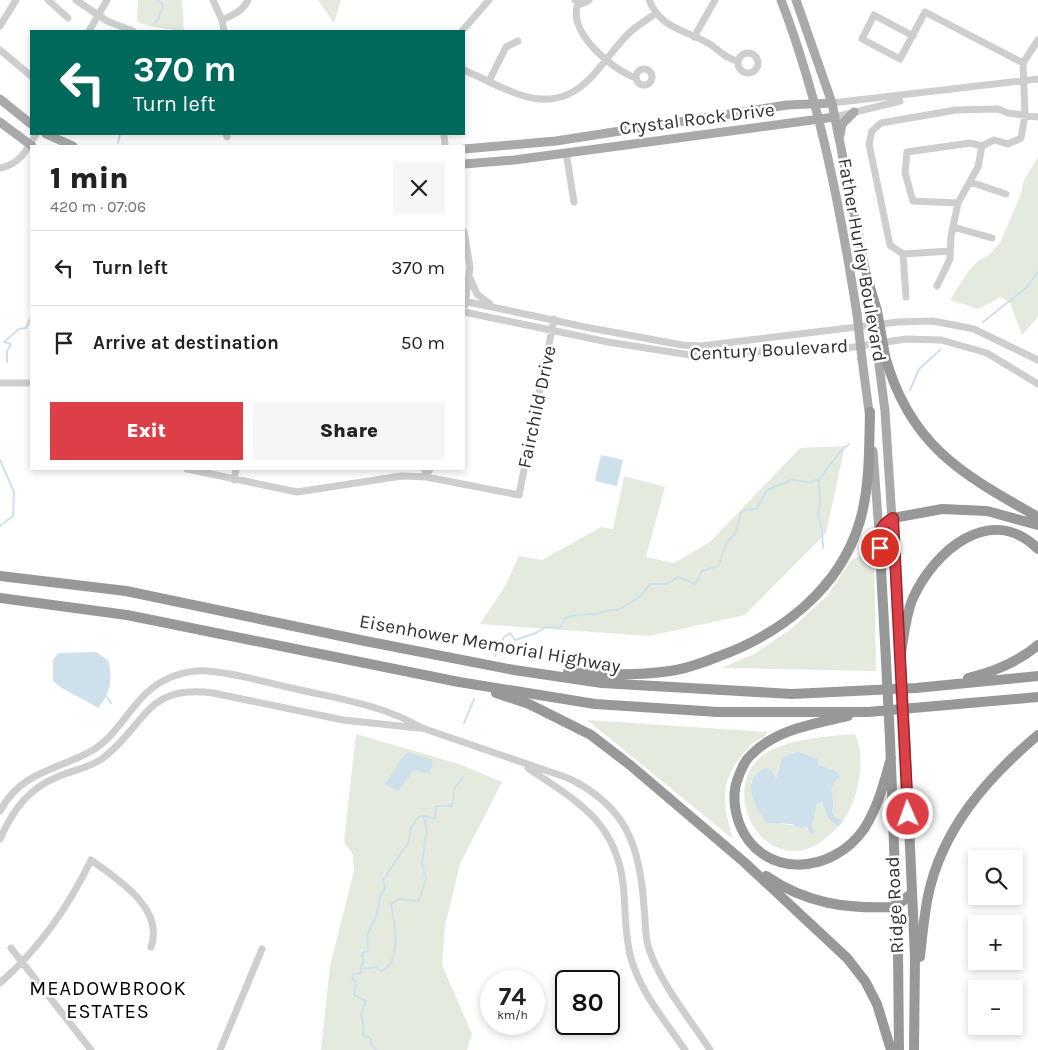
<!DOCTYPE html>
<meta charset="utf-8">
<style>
body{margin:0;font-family:Karla,sans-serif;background:#f6f6f6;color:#222;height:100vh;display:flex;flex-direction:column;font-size:19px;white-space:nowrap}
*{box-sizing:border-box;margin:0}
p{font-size:16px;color:#767676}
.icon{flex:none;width:28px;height:28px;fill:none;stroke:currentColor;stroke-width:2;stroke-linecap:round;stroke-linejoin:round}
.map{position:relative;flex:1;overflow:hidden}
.panel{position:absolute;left:30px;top:145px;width:435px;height:325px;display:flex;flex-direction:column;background:#fff;border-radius:0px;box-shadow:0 2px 8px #0003}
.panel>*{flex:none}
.banner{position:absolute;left:30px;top:30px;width:435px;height:105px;border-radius:0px;box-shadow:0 2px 8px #0003;background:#00695c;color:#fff;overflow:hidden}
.controls{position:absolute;left:968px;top:850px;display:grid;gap:10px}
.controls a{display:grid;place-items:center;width:55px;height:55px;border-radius:0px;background:#fff;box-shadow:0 2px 8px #0003;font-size:25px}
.speed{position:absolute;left:480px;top:970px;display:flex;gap:10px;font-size:25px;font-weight:700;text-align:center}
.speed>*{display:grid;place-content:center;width:65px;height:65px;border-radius:50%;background:#fff;box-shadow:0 2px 8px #0003;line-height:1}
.speed small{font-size:12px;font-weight:400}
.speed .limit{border:2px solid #111;border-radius:8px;background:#fff;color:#111}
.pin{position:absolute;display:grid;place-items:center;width:42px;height:42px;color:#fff;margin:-21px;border:2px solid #fff;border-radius:50%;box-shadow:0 1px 5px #0007}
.me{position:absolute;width:55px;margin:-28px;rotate:358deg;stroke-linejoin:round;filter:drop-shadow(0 0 4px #0008)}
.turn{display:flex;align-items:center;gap:18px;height:105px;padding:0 20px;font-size:22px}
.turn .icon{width:65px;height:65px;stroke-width:2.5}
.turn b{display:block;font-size:35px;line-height:42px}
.round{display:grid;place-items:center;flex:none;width:52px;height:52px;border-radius:0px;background:#f6f6f6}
.summary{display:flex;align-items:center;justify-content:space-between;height:85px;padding:0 20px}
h1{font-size:30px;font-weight:800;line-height:38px}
.button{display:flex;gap:10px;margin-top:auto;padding:10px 20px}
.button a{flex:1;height:58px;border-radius:0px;background:#dd3f47;color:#fff;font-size:20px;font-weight:800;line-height:58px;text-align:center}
.button a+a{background:#f6f6f6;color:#222}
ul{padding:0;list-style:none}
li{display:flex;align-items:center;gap:15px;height:75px;padding:0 20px;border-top:1px solid #e0e0e0}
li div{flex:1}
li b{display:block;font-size:19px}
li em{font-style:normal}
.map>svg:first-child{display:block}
.green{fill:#e4eade}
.water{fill:#cee0ec}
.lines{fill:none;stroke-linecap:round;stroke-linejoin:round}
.stream{stroke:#cee0ec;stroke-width:2}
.minor{stroke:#cecece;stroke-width:7}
.major{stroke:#a9a9a9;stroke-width:9}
.highway{stroke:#989898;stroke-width:10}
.major-bridge{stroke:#a9a9a9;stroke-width:9}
.highway-bridge{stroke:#989898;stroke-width:10}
.route-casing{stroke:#90292e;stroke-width:12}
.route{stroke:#dd3f47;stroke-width:9}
.labels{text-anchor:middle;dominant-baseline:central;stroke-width:5;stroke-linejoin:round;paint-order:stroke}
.street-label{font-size:19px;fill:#313131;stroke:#fff}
.neighbourhood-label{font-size:20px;letter-spacing:1px;fill:#000;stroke:#fff}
</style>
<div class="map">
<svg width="1038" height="1050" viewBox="0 0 1038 1050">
<rect width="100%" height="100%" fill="#fff"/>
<path class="green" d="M138,0H182L184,31L153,27L137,22Z
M318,0H341L334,23Z
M1038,157V317L1022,335L1010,303L1001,297L978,309L950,300L969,270L978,261L989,255L1000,243L1021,194L1024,180Z
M845,446L826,533L745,615L649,636L480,624L505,586L519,556L542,560L601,527L613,529L624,476L665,487L646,557L674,563L710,542L800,448Z
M874,552L876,671L721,668L754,654L791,629L827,596L852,559Z
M587,720L768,732C764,739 755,740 750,746C719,779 721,799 733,839Z
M356,734L459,764L502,782L460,864L445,926L442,965L472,1034L467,1050H321L330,966L354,871L353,855L344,842Z
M855,734C867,760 858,799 843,821L835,817L832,811C838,796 823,792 839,778L836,771L819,765L816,759L797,751L779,766L776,778L773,775L751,781L754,802L780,824L806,826L808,830L812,827L817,804L822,802L828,818L838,827C827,838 812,851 795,851C749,851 725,784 763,755C785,739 829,736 855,734Z"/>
<path class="water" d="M601,455L623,460L617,486L595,481Z
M96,652L108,660C113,678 111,693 98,708C83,698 67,693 53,681V660L58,653Z
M797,751L817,759L819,765L836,771L840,777C823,792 838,795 832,811L835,817L843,821L838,827L828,818L822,802L817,804L812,827L814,832L811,834L806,826L800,828L792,824L767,823C754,808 739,776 767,768L772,771L776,778L782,758Z
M408,752L433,760L430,774L414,770L398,791L384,784C394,774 397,761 408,752Z"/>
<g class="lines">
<path class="stream" d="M154,24L158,20L163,5L159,0
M118,143L120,134
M983,322L1027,287L1038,272
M7,362V351L11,344L4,342L19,329L26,328L31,317
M910,390L919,369L940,350
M0,460L14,492L13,516L0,526
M819,479L820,502L818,515L822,530L823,548
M495,656L504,637L510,633L515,640L536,633L546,627L560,628L565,618C576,614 583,615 594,614C604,613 608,608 618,610L640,597L650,584H667L678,577L695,584L702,571L718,566L727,542L736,533L741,513L746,510L757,509L767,490L791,480L811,482L819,479L840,452L849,444
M106,696L111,703
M464,723L474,699
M361,969L375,967L381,971C403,964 394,920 391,904L399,899L419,901L426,879L422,864L427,829L423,816
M376,1050L372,1046L370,1038L363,1035L364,1027L361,1014L366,1001L354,995L356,982L352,978L353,974L361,973V965L364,962L362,953L368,951L367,935L377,914L380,897L385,888L383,880L408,843L411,828L418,817L426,816L435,819L436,806H452L455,787L463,777"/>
<path class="minor" d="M48,0L68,18
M76,0L107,21L133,31
M213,0L222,20L224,31
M575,0L581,4L589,0
M649,0C660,28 685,30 708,43C718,49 726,59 738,61
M578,3C567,32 612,70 636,78
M222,20C233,15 243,11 248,0
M0,26L16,0
M89,31L107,0
M462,31L489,0
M913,36L874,15L862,39L900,59L925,12L1023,63
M694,37L715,0
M0,50L31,76
M738 63a10 10 0 1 1 20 0a10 10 0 1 1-20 0Z
M636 77a8 8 0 1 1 16 0a8 8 0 1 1-16 0Z
M464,70C483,78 503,90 524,96C579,112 597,66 628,34C636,26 647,20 656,13
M489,81L506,47L518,41
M832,103L1038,79
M835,117L900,101
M226,134L227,137
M444,134L445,146
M566,152L574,202
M0,168C20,164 27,150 36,134
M970,182L1006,194
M958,203L913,201L905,173L907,152L970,143L982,146L994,140L1008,144L1021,138L1025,115L1023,63L1038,40
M953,227L992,238
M464,232L470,267L465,305
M903,254L950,251
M470,278L477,294L490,304
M937,286L950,259L951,236L958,203L978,167L982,146
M906,297L903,254L890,245L869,144L872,131L881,123L956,110L998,109L1008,113L1038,117
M464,301L585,327L682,345L701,346L898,322L933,321L974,329L1038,360
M464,312L608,342L690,355L854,347L906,339L941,340L987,353L1038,384
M0,383H31
M187,469L297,492L402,476L426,477L519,495L554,319
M425,469L426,477L430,469
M234,480L236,469
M528,768C576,801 615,820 623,883C626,908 624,934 631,958C640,992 666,1022 685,1050
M0,811C22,770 59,770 93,750C121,733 133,697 163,681C176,674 192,670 207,671C237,673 267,683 296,689C339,699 383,705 422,728L568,778C626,806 640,845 644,907C646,922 644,938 650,952C663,987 690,1019 710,1050
M0,839C13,810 28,789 57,777C73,770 90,768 103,758C147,725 144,684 213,693L343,720L419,728
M11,948L91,1050
M0,983C40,948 68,908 91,860C117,879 165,908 151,947
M220,1050L262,949"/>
<path class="major" d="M781,0C820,102 840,207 857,314
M796,0L832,103L868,283
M0,99L31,124
M0,122L32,146
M46,134L73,146
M840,135L842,124L854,112
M464,149L556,141L787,105L832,103
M464,164L514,160L835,117
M878,357L885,411L900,643
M862,359L870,419
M873,451L879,532"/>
<path class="highway" d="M867,277L877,311
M885,356C910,446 962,474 1038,517
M0,576L126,591L365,641L514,670L602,683L792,694L916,688L1038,676
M0,598L127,615L459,682L595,704L718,712H868L1038,697
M900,658C904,639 905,616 913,598C934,551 991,502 1038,549
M886,661L879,532L884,523L893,518L942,509L987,511L1038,525
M568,672C602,674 636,676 670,671C686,669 702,663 717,657C781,634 840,589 860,521C870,486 869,448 870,412
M968,678C993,672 1018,662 1038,645
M496,693L529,704L591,735L630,765L744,862L847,958L865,981L877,1004L891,1050
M848,716C814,724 776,729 751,755C744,761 741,770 738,778C732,793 734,808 739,823C761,880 832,875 864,829C878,807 884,783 891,758
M905,735L915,958L914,1050
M890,739L898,951L899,1050
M766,876C807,904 847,909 895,907L911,894
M920,957C922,937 924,916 928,896C942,829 987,778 1038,735"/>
<path class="major-bridge" d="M872,312L878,357
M857,314L862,359"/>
<path class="highway-bridge" d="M877,311L885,356
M900,658L905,735
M886,661L890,739"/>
</g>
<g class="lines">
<g class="route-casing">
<path id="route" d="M880,548C879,533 879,526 893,518L908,814"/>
</g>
<use href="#route" class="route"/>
</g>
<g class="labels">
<g class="street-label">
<text transform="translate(697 119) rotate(-7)">Crystal Rock Drive</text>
<text transform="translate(862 260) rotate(80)">Father Hurley Boulevard</text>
<text transform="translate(769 350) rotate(-3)">Century Boulevard</text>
<text transform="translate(537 407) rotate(-78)">Fairchild Drive</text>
<text transform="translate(490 644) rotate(10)">Eisenhower Memorial Highway</text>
<text transform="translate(895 905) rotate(-93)">Ridge Road</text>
</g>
<g class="neighbourhood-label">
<text x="108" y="988">MEADOWBROOK<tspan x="108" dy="23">ESTATES</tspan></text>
</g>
</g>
</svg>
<div class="controls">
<a><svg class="icon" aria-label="search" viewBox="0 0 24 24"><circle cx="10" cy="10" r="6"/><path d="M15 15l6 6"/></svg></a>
<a>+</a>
<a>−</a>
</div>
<div class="speed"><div>74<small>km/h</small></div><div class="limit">80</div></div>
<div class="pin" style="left:880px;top:548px;background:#d93025"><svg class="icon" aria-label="arrive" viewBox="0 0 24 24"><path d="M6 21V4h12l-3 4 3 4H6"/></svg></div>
<svg class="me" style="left:908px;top:814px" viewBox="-20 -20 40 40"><circle r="17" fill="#dd3f47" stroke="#fff" stroke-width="3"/><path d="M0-11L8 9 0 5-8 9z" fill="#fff"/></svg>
<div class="banner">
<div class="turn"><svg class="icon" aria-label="left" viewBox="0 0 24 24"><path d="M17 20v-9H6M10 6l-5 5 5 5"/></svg><div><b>370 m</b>Turn left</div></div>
</div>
<section class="panel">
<div class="summary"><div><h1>1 min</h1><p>420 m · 07:06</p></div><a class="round"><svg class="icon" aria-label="close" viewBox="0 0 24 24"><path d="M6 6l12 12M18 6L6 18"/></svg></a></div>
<ul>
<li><svg class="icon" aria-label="left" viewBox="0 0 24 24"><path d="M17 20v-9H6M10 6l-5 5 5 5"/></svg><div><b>Turn left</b></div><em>370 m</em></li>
<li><svg class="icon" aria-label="arrive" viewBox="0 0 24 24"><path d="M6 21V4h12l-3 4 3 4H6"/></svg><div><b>Arrive at destination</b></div><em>50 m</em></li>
</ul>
<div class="button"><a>Exit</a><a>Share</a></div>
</section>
</div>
